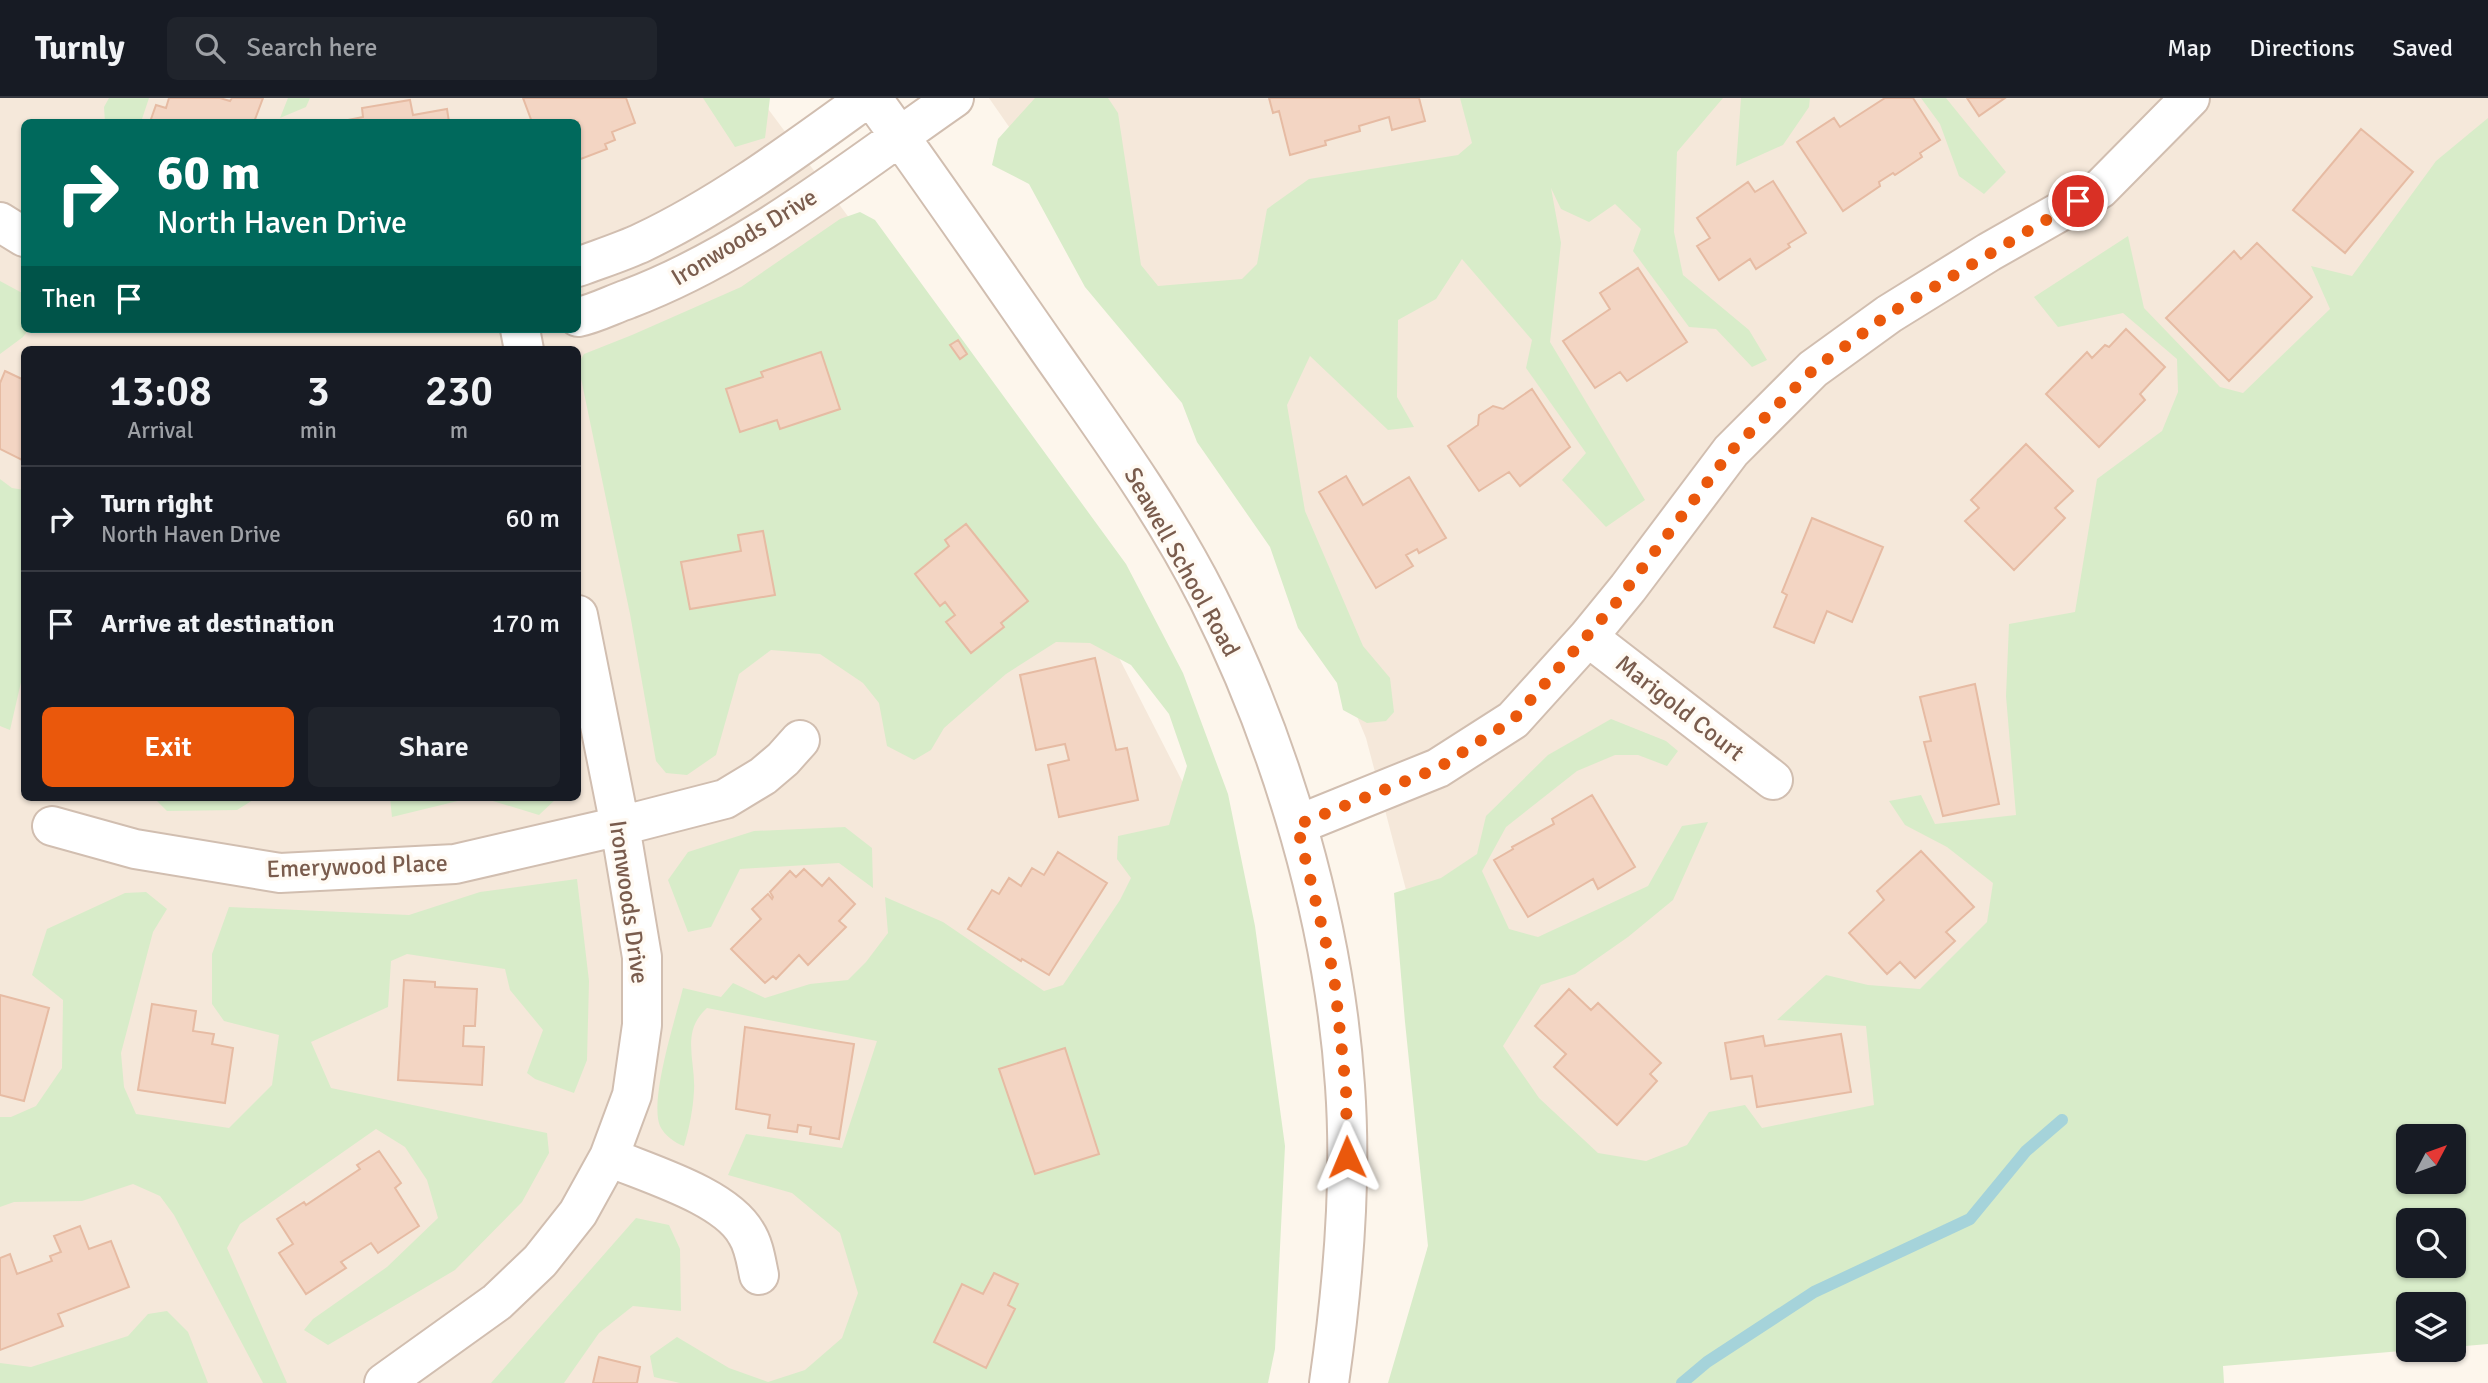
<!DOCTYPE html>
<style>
body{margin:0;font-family:Signika,sans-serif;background:#20242c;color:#f1f3f6;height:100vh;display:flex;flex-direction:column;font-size:26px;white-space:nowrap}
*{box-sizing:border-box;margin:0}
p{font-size:23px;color:#9ea1a6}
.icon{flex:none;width:38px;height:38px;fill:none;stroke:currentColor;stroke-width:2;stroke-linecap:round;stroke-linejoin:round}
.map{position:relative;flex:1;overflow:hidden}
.drawer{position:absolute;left:21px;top:248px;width:560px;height:455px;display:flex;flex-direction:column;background:#171b24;border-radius:10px;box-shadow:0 2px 5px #0004}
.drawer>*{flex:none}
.top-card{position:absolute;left:21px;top:21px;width:560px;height:214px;border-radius:10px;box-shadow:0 2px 5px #0004;background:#00695c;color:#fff;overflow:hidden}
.needle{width:46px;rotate:49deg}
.buttons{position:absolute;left:2396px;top:1026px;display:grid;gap:14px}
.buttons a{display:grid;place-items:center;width:70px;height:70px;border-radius:10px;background:#171b24;box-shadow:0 2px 5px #0004;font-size:35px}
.pin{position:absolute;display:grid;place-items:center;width:60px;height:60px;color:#fff;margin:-30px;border:4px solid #fff;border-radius:50%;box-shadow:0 2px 7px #0007}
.me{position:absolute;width:77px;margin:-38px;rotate:359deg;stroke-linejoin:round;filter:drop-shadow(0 0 5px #0008)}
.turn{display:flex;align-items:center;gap:24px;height:147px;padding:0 21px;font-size:32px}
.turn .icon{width:91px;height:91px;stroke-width:2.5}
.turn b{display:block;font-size:49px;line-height:60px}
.then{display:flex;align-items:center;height:66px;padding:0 21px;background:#0003;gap:14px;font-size:26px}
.eta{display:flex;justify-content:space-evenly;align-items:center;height:119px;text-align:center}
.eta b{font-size:42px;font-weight:600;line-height:49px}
.button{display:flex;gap:14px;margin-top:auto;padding:14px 21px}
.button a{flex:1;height:80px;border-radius:10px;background:#ea580c;color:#fff;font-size:28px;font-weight:600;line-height:80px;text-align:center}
.button a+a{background:#20242c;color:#f1f3f6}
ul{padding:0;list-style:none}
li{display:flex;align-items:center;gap:21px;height:105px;padding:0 21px;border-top:2px solid #363941}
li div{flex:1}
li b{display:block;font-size:26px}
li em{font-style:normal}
header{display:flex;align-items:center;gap:42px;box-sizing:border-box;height:98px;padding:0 35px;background:#171b24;border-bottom:2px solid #363941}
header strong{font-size:33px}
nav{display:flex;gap:38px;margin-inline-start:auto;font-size:24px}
.search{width:490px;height:63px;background:#20242c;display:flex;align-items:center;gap:18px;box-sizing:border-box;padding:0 24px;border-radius:10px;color:#9ea1a6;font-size:26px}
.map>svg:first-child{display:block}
.residential{fill:#f5e8da;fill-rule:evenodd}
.green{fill:#d8ecc9;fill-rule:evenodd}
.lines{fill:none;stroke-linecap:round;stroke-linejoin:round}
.stream{stroke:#a5d3da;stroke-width:12}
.building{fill:#f3d5c3;stroke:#e6bba3;stroke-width:2}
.minor-casing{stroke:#d1beb0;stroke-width:42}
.minor{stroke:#fff;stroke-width:38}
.route{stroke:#ea580c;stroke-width:12;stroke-dasharray:0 21.6}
.labels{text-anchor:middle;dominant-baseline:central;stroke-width:7;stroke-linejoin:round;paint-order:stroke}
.street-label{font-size:24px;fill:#7a5c4d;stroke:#fffaf3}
</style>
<header>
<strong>Turnly</strong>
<div class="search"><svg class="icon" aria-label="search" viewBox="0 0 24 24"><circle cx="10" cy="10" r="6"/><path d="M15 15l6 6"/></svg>Search here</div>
<nav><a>Map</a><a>Directions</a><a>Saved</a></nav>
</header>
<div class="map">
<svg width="2488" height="1285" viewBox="0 0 2488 1285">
<rect width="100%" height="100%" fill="#fdf6ec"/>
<path class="residential" d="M0,0H760L992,312L1200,718L1226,1285H0ZM24,24H578V231H24ZM24,252H578V700H24Z
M989,0H2488V754L1405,1285L1430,1135L1425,864L1366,640L1290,459L1135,210Z"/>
<path class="green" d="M109,0H149L141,24H105L104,9Z
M288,0H310L306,9L280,20Z
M703,0H770L765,40L735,49Z
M1035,0H1108L1118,15L1141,167L1158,188L1242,181L1257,166L1267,111L1309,81L1458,57L1472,45L1460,0H1723L1677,54L1674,134L1683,177L1749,232L1767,262L1752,269L1716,231L1689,229L1633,153L1641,131L1615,106L1589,124L1561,111L1551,90L1561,145L1550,244L1645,402L1606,429L1562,382L1586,355L1526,270L1532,242L1462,161L1436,201L1398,222L1397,299L1414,329L1388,332L1310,258L1287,307L1305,413L1363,548L1390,580L1394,614L1386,623L1367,625L1343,612L1337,585L1298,530L1270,449L1197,344L1182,305L1085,189L1029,86L992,67L998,41Z
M1741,0H1810L1809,9L1783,47L1736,68Z
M1921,0H1946L2006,74L1984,96L1959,78L1940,26Z
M2488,20V1246L2454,1249V1206H2408V1251H2425L2223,1268L2224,1285H1388L1428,1148L1405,924L1394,795L1441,780L1477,756L1486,718L1548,657L1611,621L1666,643L1678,653L1667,668L1638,657H1615L1577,673L1506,729L1482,773L1509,831L1538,839L1648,788L1682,728L1708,724L1673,802L1628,839L1575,876L1541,887L1503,948L1539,1000L1598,1055L1646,1063L1687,1047L1709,1014L1745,1007L1762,1030L1874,1007L1866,928L1777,922L1826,877L1868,887L1920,891L1987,824L1993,785L1947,749L1905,727L1889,703L1921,697L1935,726L2016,717L2006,598L2009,526L2075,514L2097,381L2162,333L2178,294L2177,261L2123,215L2058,229L2034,199L2128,138L2144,210L2220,289L2243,295L2330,211L2311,168L2352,178L2436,63ZM2408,1038H2454V1083H2408ZM2408,1122H2454V1167H2408Z
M860,114L875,122L1126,466L1183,575L1228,696L1255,828L1285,1048L1275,1251L1268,1285H680L654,1279L650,1258L677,1239L729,1270L768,1284L805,1272L842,1240L858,1195L840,1135L792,1095L728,1077L746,1036L842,1050L877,943L707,910C680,934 696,963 694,993C693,1012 689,1031 684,1048C675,1045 664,1037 660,1028C649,1002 676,919 683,890L721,899L733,885L765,900L810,886L848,882L866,864L888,835L885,799L943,824L1044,893L1063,887L1120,802L1131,780L1117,761L1118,738L1169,727L1187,668L1169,616L1131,567L1090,545L1056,544L1006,576L944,630L931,652L914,662L887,648L879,605L863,585L820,556L771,552L739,576L716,657L687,677L666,675L656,663L630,516L578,266L584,256L632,237L741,189L840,121Z
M0,183L24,196V231H29L23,239L0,256Z
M0,381L12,390L24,392V571L10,632L0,628Z
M154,700H251L253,702L237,712L167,713Z
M390,700H470L392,719Z
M483,700H557L539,717Z
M845,729L872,750L873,790L839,765L740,771L711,829L688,834L668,782L688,754L754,733Z
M577,781L589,883L587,962L574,995L535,981L527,975L543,932L510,892L505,871L407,856L391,863L388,909L311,944L331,990L547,1035L549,1055L522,1104L455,1172L328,1247L304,1232L313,1221L387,1169L438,1120L427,1082L405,1049L376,1031L240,1126L227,1150L287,1285H263L174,1117L160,1098L133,1086L82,1103L14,1104L0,1109V1019H11L36,1008L62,970L63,902L32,877L47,831L125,795L146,794L167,811L153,834L121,955L124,989L136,1016L229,1030L272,987L279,937L224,923L212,906V856L229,809L409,817L480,794Z
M636,1120L669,1127L680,1151L681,1213L633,1208L599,1235L564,1285H491Z
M167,1213L188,1234L208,1285H0V1265L31,1269L128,1238L148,1216Z"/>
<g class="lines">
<path class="stream" d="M1682,1285L1707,1264L1814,1194L1970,1121L2026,1053L2062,1022"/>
</g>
<path class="building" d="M169,0H220L230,3L232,0H263L254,24H150L156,7L166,10Z
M523,0H626L635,25L612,34L615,42L605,46L607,51L578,62V24H532Z
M1269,0H1419L1425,23L1392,32L1389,19L1359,28L1360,33L1325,43L1326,47L1290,57L1279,13L1273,15Z
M1885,0H1913L1940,42L1920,55L1922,59L1895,77L1893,75L1879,84L1880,88L1843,113L1797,44L1834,20L1840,29Z
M1967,0H2005L1979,18Z
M410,2L413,17L447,11L449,24H338L363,19L362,10Z
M2361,31L2413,74L2345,155L2293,112Z
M1773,83L1806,135L1788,146L1790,149L1756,171L1750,161L1719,182L1697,148L1710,140L1697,120L1748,84L1755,94Z
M2257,145L2312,199L2229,283L2166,220L2234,153L2241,161Z
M1638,170L1687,244L1627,283L1620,274L1595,290L1563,243L1610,211L1600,195Z
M2126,231L2165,269L2140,296L2145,302L2099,349L2046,296L2087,254L2092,260L2105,247L2109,249Z
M958,242L967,256L960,261L950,247Z
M821,254L840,311L780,331L777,322L740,334L726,291L763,279L761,274Z
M5,273L24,282V363L0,351V285Z
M1532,291L1570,349L1520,388L1509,374L1479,393L1448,348L1478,327L1479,317L1493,308L1503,311Z
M2026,346L2073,393L2055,410L2065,420L2014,472L1965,423L1979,410L1971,402Z
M1346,378L1363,407L1409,379L1446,440L1419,455L1417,451L1406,457L1413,468L1376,490L1319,394Z
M1812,420L1883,449L1852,524L1827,513L1814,545L1774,529L1787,497L1782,494Z
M966,426L1028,503L1001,525L1004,529L971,555L946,524L955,517L945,504L940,508L915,476L949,448L945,442Z
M763,433L775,497L690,511L681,464L741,453L738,437Z
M1095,560L1116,652L1127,650L1138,702L1059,719L1048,667L1069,662L1065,646L1036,652L1020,577Z
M1975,586L1999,706L1943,718L1924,644L1931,643L1920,599Z
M1592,697L1635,769L1598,791L1593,781L1528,819L1494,762L1513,751L1512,749L1554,726L1552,721Z
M1921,753L1974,809L1946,834L1955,843L1915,880L1900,864L1887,876L1849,835L1884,802L1877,793Z
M1058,754L1107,785L1049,877L1022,861L1021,863L968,831L992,792L999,796L1009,780L1021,788L1032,770L1044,777Z
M804,771L822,788L829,780L855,806L839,823L846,829L808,867L799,857L776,881L773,878L765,885L731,851L761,821L752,811L768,796L772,801L773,799L770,794L790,773L796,779Z
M404,882L435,884V889L477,891L475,928H464L463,948L484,949L482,987L398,982Z
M1569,891L1591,912L1598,905L1661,965L1650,976L1657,983L1617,1027L1554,969L1566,956L1535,928Z
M0,897L49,910L24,1003L0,997Z
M152,906L196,913L193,933L214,936L212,946L233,950L225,1005L138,992Z
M745,929L854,946L839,1041L810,1036L811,1029L798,1027L797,1034L768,1030L770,1017L736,1011Z
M1841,936L1851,994L1757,1009L1752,978L1731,981L1725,945L1763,938L1765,948Z
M1065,950L1099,1056L1035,1076L999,971Z
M379,1053L401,1085L395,1090L419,1128L378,1155L371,1145L341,1164L346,1170L306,1196L279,1155L293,1146L277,1121L304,1104L306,1107L360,1071L357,1067Z
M80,1128L89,1151L111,1143L129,1189L58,1216L63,1228L0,1252V1160L10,1156L17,1176L52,1163L50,1158L61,1154L54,1138Z
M994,1175L1018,1186L1008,1207L1015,1211L986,1270L934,1244L962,1186L983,1196Z
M599,1259L640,1269L637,1285H593Z"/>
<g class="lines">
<g class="minor-casing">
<path id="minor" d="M872,0C933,84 992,170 1051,255C1107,335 1164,413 1208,500C1282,647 1334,824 1345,988C1352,1087 1343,1188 1329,1285
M0,124L24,139
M578,169C599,161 622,154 643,144C723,106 795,52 867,0
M578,219C594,216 611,207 628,201C747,156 850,72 954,0
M520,231L524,252
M1588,539L1773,682
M1297,727L1438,670L1513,622L1588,539L1628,490L1731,353L1813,271L1889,216L1989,154L2100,91L2190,0
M52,728L135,751L280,775L455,766L620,728L725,701L763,678L783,661L800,642
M609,1059C649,1076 725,1098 746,1135C754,1147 756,1163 759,1177
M384,1285L497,1204L540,1163L578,1115L609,1059L632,997L642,927V859L620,728L578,517"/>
</g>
<use href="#minor" class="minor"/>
</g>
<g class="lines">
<path class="route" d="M1347,1059L1346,991L1334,878L1297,727L1438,670L1513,622L1615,506L1731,353L1814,271L1889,216L2078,103"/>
</g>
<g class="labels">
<g class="street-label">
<text transform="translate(744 139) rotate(-31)">Ironwoods Drive</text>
<text transform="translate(1182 464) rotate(61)">Seawell School Road</text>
<text transform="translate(1680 610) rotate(38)">Marigold Court</text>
<text transform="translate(357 768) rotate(-2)">Emerywood Place</text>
<text transform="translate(629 804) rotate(82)">Ironwoods Drive</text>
</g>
</g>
</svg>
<div class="buttons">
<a><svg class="needle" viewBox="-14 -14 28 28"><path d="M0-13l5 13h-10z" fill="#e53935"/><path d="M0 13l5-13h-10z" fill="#9ea1a6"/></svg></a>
<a><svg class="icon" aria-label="search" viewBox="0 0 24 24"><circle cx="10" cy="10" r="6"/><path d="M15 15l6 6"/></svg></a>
<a><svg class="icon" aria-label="layers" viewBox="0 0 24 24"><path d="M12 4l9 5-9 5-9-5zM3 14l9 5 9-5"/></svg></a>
</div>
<div class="pin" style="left:2078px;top:103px;background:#d93025"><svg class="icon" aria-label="arrive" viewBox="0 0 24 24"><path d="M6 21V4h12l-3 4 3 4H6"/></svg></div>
<svg class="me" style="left:1347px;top:1059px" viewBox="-20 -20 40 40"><path d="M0-17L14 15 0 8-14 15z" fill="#ea580c" stroke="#fff" stroke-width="4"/></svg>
<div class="top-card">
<div class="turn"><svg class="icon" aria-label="right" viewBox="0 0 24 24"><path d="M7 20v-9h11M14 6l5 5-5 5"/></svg><div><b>60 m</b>North Haven Drive</div></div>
<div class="then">Then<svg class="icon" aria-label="arrive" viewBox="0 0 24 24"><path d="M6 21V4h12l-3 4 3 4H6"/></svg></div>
</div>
<section class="drawer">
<div class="eta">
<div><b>13:08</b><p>Arrival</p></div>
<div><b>3</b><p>min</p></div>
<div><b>230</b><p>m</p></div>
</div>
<ul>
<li><svg class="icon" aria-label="right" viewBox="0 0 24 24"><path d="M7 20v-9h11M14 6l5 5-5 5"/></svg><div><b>Turn right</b><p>North Haven Drive</p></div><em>60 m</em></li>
<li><svg class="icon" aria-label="arrive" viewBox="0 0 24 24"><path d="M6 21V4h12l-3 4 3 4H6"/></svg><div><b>Arrive at destination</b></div><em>170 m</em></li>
</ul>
<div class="button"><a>Exit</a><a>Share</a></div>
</section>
</div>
